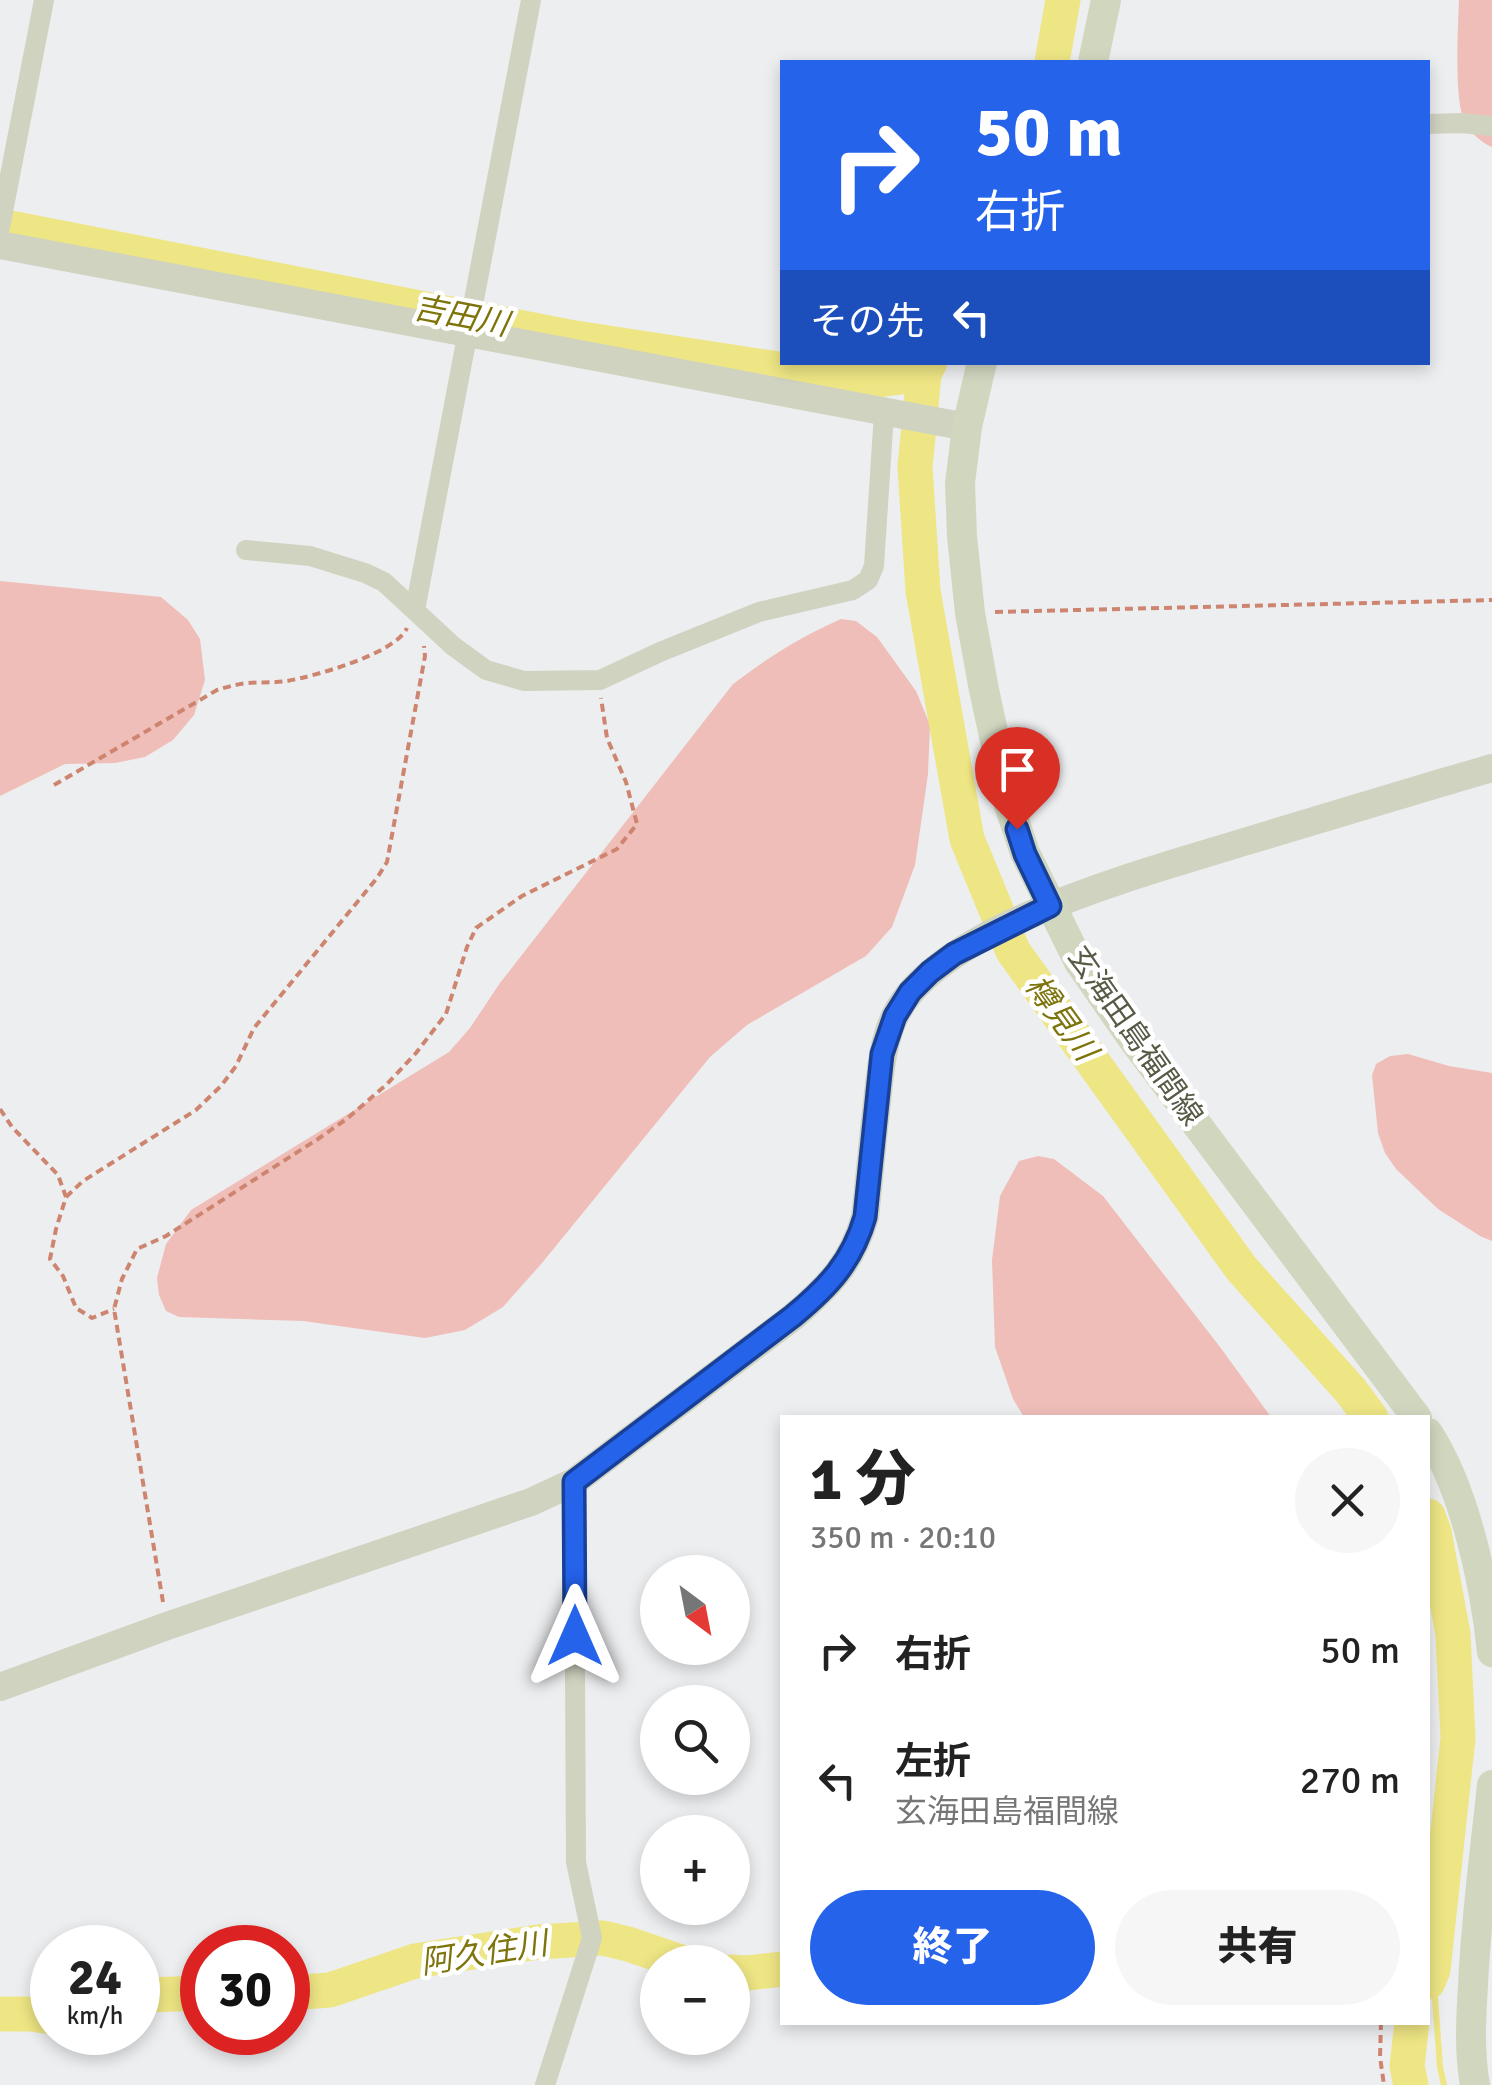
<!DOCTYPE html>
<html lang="ja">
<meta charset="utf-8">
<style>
body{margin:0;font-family:Signika,"Noto Sans JP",sans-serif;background:#f6f6f6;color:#222;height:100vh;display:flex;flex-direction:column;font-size:38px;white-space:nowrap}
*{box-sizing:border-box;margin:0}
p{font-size:32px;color:#767676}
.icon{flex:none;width:55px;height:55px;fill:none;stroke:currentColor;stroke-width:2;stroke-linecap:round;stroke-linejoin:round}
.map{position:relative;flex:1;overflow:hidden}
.drawer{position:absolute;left:780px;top:1415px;width:650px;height:610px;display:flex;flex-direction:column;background:#fff;border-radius:0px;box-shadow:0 5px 15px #0003}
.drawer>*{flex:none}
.hud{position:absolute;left:780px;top:60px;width:650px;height:305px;border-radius:0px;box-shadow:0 5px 15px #0003;background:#2563eb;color:#fff;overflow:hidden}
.needle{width:65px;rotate:148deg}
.buttons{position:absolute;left:640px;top:1555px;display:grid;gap:20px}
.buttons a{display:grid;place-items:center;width:110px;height:110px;border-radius:50%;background:#fff;box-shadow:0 5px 15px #0003;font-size:50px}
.speed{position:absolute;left:30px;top:1925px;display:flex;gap:20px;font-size:50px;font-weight:700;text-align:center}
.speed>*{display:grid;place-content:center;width:130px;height:130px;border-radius:50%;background:#fff;box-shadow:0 5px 15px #0003;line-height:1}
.speed small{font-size:25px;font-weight:400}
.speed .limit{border:15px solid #d22;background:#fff;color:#111}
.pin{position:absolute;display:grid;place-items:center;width:85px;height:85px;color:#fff;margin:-102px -42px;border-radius:50% 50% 50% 0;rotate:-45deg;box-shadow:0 0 10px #0007}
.pin .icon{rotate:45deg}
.me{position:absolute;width:110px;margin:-55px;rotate:0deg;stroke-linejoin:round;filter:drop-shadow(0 0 8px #0008)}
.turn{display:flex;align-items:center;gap:35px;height:210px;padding:0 30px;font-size:45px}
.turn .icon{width:130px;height:130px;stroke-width:2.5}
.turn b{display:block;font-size:70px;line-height:85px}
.then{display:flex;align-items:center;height:95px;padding:0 30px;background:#0003;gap:20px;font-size:38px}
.round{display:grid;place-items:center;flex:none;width:105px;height:105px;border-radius:52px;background:#f6f6f6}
.summary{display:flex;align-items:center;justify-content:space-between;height:170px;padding:0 30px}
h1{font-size:60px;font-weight:800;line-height:75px}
.button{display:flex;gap:20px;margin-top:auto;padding:20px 30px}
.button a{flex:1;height:115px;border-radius:60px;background:#2563eb;color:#fff;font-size:40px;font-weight:800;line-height:115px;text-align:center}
.button a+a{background:#f6f6f6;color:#222}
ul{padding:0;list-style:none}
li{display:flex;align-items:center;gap:30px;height:130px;padding:0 30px}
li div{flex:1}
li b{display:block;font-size:38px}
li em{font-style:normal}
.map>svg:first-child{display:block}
.green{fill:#f0beb9}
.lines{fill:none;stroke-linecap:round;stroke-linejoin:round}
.stream{stroke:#eee584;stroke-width:6}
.river{stroke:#eee584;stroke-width:35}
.path{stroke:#ce8570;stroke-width:4;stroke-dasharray:8 5;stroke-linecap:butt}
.minor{stroke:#d0d3c0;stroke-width:20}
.tertiary{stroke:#d0d3c0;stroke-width:28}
.secondary{stroke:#d1d7bf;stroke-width:30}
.route-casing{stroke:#184099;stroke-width:25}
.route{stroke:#2563eb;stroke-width:18}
.labels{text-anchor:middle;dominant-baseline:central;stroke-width:9;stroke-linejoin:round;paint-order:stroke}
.street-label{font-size:30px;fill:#575b45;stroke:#fff}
.water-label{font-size:32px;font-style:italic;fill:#7d740b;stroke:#fff}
</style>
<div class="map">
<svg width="1492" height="2085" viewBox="0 0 1492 2085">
<rect width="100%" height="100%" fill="#edeef0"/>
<path class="green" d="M1459,0H1492V147C1482,143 1468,131 1464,120C1454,97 1458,27 1459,0Z
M0,581L161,597L188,620L200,639L205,680L194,715L173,740L145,757L115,763L65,764L0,796Z
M841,619L856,621L877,637L916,691L930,725L928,774L915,865L892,927L866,956L747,1025L710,1057L542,1263L503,1307L465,1330L425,1338L303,1321L179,1317L166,1311L159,1295L157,1278L166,1244L191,1210L449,1052L470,1028L500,983L733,684C767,658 802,636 841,619Z
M1408,1054L1449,1066L1492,1073V1241L1480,1236L1438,1209L1396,1169L1385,1153L1378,1133L1372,1075L1376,1064L1390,1056Z
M1038,1156L1054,1159L1103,1196L1220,1347L1271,1417H1024L1013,1399L995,1347L992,1260L1000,1196L1019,1161Z"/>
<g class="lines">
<path class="stream" d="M1433,1970L1440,2067L1444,2085"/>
<path class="river" d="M1052,62L1063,0
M0,226L569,337L863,382L924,374
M930,362L924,374L915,467L923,591L967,839L1013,951L1241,1268L1351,1391L1371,1418
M1428,1516L1434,1532L1453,1634L1458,1738L1433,1970L1428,1982
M732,1972L747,1973L782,1969
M288,1993L330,1990L415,1961L538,1942L603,1938L628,1944L681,1962
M138,1999L146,1995L202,1993
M0,2014H30L52,2017
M1411,2085L1407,2066L1412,2022"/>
<path class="path" d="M995,612L1492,600
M54,785L217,690C227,687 237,684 248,683C261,682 274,683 287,681C315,676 395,654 407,628
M0,1109L12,1127L58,1175L66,1197L56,1229L50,1259L63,1276L76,1308L92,1318L114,1309
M66,1197L83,1181L196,1110L221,1086L236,1066L254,1028L377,878L387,862L425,656L424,646
M163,1602L114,1309L122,1279L137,1249L166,1236L318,1139L348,1118L387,1084L416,1053L446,1014L467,947L476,928L522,896L617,849L637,824L626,782L607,738L601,698
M1381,2022L1380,2057L1384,2085"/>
<path class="minor" d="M1428,124L1461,123L1492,126
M0,227L44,0
M246,550L310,556L365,573L384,582L453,646L486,670L524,681L600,680L660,652L759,612L853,590L868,580L874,566L884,413
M415,610L531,0
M545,2085L592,1938L576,1862L574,1482"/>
<path class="tertiary" d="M0,245L967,427
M0,1687L167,1626L531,1502L574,1482L793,1317C828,1287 852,1263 865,1217C869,1182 872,1146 876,1111C880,1078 881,1044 896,1014C941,925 1151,871 1244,842C1326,817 1409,792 1492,768"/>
<path class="secondary" d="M1093,62L1106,0
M982,362L967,427L960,483L962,536L970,613L984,690L1009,805L1025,853L1079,962L1132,1038L1417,1418
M1428,1433C1465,1490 1485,1584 1492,1652
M1475,2085C1469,2052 1471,2018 1473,1985C1476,1918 1485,1851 1492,1785"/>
</g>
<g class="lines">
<g class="route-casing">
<path id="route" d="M575,1636L574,1482L793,1316C828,1287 852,1262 865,1217L882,1054L895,1016L910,992L930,972L954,954L1050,906L1025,854L1017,829"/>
</g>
<use href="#route" class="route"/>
</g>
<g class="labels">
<g class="street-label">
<text transform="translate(1135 1036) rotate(55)">玄海田島福間線</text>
</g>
<g class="water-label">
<text transform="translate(461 316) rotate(11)">吉田川</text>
<text transform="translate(1061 1018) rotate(54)">樽見川</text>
<text transform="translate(484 1953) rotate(-9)">阿久住川</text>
</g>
</g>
</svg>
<div class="buttons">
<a><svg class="needle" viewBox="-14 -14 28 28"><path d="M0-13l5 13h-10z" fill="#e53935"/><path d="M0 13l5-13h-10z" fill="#767676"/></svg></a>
<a><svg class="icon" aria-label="search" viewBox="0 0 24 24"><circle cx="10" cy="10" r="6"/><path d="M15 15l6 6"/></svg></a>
<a>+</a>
<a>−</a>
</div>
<div class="speed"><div>24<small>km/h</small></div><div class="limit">30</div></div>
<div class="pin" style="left:1017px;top:829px;background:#d93025"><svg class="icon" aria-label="arrive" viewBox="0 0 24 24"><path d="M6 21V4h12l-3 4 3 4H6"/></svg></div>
<svg class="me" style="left:575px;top:1636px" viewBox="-20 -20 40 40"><path d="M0-17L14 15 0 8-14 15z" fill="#2563eb" stroke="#fff" stroke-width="4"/></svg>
<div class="hud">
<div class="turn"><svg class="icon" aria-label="right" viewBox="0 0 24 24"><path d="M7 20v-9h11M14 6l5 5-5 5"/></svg><div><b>50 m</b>右折</div></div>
<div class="then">その先<svg class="icon" aria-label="left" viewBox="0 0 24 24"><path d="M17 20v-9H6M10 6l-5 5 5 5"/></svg></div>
</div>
<section class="drawer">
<div class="summary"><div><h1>1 分</h1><p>350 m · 20:10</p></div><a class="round"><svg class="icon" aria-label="close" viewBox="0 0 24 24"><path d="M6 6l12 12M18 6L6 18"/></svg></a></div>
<ul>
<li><svg class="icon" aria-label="right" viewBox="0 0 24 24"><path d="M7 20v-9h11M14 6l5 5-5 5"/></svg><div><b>右折</b></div><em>50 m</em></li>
<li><svg class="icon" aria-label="left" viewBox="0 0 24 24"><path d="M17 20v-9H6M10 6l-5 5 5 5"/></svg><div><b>左折</b><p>玄海田島福間線</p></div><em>270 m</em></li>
</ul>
<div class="button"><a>終了</a><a>共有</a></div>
</section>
</div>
